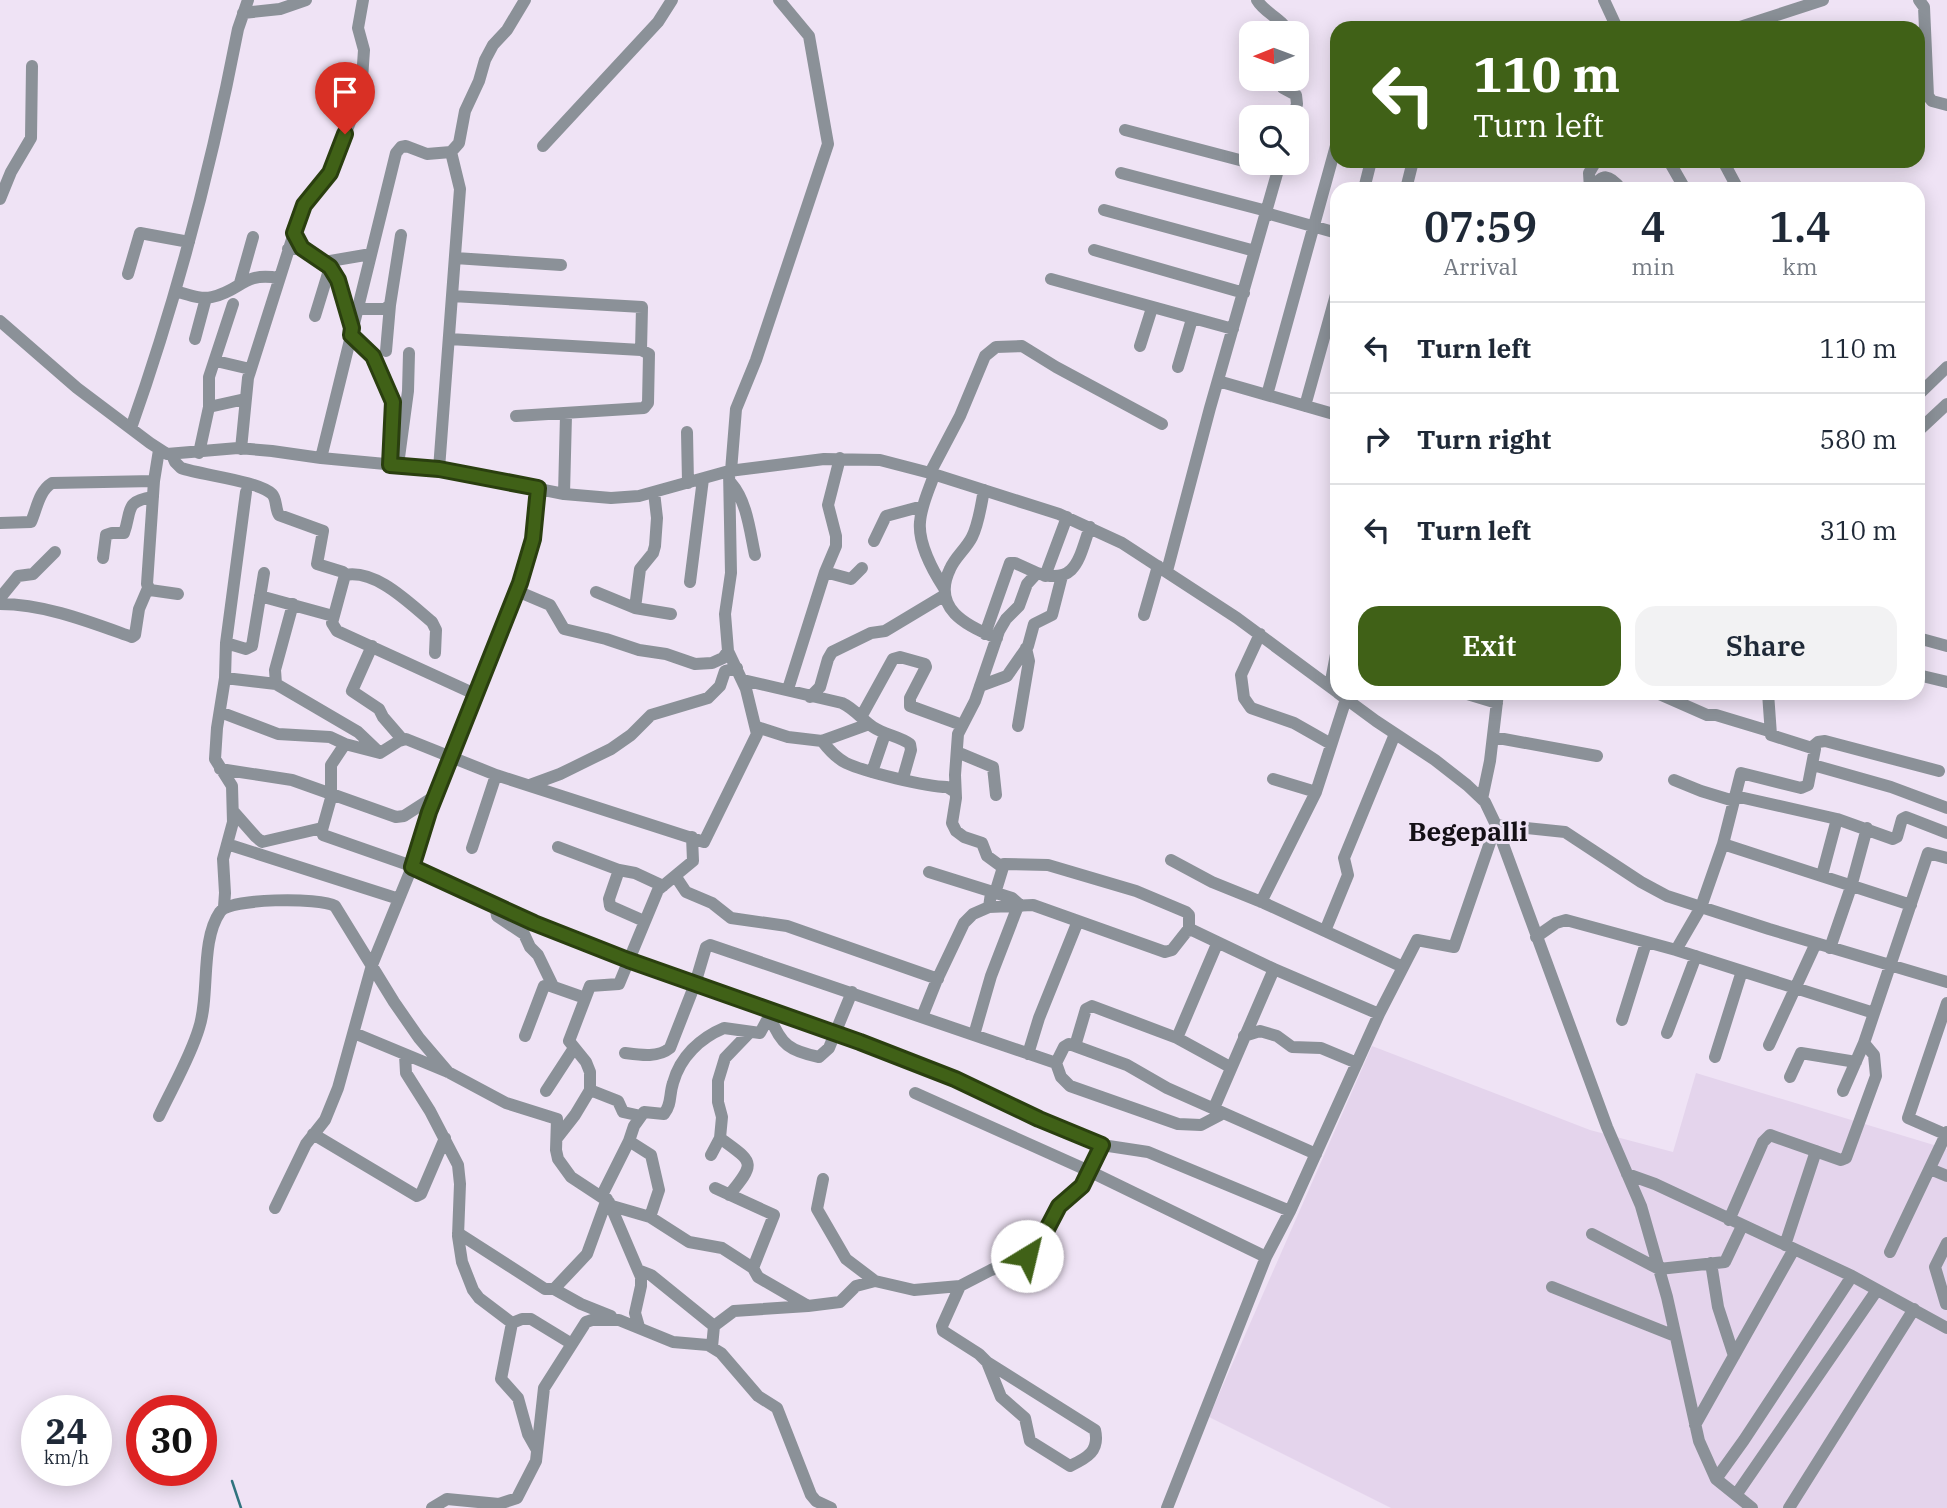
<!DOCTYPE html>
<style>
body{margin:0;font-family:"IBM Plex Serif",serif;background:#f2f2f3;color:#1f2937;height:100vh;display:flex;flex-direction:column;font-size:26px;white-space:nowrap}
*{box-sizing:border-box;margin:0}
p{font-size:23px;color:#747a83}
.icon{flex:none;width:38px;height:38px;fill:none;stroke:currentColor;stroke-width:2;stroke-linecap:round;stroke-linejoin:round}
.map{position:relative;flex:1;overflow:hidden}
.sheet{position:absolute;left:1330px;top:182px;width:595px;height:518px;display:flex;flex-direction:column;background:#fff;border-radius:21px;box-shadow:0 4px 18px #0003}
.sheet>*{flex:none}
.hud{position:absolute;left:1330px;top:21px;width:595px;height:147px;border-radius:21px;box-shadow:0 4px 18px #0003;background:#406117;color:#fff;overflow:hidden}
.needle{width:46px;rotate:269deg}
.tools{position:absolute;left:1239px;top:21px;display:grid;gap:14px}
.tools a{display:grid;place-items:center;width:70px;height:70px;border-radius:14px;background:#fff;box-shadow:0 4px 18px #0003;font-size:35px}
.speed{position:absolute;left:21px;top:1395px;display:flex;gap:14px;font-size:35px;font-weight:700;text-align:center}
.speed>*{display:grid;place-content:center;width:91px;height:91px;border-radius:50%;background:#fff;box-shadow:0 4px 18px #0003;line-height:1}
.speed small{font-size:18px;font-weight:400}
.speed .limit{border:10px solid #d22;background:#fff;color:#111}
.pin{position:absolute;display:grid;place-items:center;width:60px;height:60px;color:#fff;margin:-72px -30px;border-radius:50% 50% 50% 0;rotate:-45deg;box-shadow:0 0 7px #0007}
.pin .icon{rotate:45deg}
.me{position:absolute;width:77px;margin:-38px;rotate:36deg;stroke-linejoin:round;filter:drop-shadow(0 0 5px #0008)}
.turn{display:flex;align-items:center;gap:24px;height:147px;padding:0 28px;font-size:32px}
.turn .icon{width:91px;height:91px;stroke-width:2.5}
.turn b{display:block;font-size:49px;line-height:60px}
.eta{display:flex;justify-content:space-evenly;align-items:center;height:119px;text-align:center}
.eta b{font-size:42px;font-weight:600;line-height:49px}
.button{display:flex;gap:14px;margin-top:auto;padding:14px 28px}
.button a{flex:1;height:80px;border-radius:21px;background:#406117;color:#fff;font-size:28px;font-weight:600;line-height:80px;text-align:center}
.button a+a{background:#f2f2f3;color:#1f2937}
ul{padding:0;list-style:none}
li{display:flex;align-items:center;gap:21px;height:91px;padding:0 28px;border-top:2px solid #e0e1e3}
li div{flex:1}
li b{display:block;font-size:26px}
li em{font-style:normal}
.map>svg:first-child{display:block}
.built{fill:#e4d4ec}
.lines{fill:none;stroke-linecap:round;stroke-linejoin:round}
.stream{stroke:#2f737e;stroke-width:2.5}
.minor{stroke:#8b9198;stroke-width:12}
.route-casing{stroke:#2a3f0f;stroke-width:18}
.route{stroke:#406117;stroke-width:12}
.labels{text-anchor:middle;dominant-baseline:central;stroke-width:6;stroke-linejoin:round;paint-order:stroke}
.district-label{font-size:26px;font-weight:bold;fill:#141016;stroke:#efe3f5}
</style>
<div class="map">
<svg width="1947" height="1508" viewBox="0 0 1947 1508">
<rect width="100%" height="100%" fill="#efe3f5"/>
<path class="built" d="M1372,1046L1590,1130L1673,1152L1696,1073L1947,1149V1508H1391L1209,1417Z"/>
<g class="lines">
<path class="stream" d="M232,1481L241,1508"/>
<path class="minor" d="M1257,0C1265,14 1283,18 1288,33
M1604,0L1617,28
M1919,0L1924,7L1928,96L1932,101L1947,105
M243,13L280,9L306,0
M1737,28L1823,0
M1280,79L1283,88L1296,95L1297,104L1293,117
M1125,130L1251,163
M543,146L658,22L672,0
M1669,161L1685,189
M1723,161L1738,189
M1252,163L1278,170
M1121,173L1267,211
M1364,189L1371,161
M1406,189L1413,161
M1590,189L1589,173L1596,161
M1593,189C1602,172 1610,175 1621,189
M0,199L11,172L31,138L32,66
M1104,210L1255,251
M1266,213L1337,233
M288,249C332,246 344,293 352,327
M1094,250L1244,293
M455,258L561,265
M324,262L371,254
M128,274L140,233L189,242
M1051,279L1233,329
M240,283L253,237
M175,291C187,294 200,300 212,297C243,290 241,272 279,278
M452,296L642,307L641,350
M357,309H385L390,305L401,235
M315,316L330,267
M0,321L77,388L150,443L167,454L238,448L272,451L321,458L439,469L564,494L611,498L639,496L729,471L824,459L880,460L930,473L1059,514L1122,543L1237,618L1337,692
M351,335C357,343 366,347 372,355C376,361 391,395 393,402L390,465
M195,339L206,298
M449,339L641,350L649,354L648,403L644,408L516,416
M1140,346L1152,308
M386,351L390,305
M216,361L250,369
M1178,367L1192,319
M1218,381L1337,415
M1267,395L1337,142
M1918,395L1947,367
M1305,406L1337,291
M209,407L245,399
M131,428C177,298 212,164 238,29L248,0
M1918,431L1947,404
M687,432L688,483
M241,449L248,378L294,233L304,205L330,173L361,94L364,50L358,28L363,0
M159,450L154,481L147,584L150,590L178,594
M199,453L209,407V377L233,304
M172,455L175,462L181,468C201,475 259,481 272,494C277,499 275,509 279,515L323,531L317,564L343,572L345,575L332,623L337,631L477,695
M321,458L396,153L401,147L406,146L427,154L451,152L459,143L465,111L479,81L485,60L493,45L507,30L525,0
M398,465L408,391L409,353
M439,469L460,189L451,152
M729,471L731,573L725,614L728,651L746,689L757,734L704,842L496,775L406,739L399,741L380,753L345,744L331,765V798L322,830L323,835L406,864L535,923L628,960L836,1033L955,1079L1039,1119L1102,1145L1148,1152L1290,1211
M731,471L736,409L756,360L828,144L809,36L779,0
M930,473L960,416L985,356L996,347L1022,346L1056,367L1162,424
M934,475C929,490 921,506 920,522C918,543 933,571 944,588
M731,483C747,501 750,532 755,555
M984,490C981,505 979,523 972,537C966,549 955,557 950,569C931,608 966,626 997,638
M564,494L566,415
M0,523L31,522C37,508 39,491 52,483L154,481
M874,541L886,516L923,506
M103,558L106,535L112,533H124C132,511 124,501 153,497
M1167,571L1210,408L1280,163
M825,572L851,579L862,568
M345,575C376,569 409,603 432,622L436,630L435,653
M1045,576L1067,517
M690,582L703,479
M517,591L550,605L564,629L606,639L639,650L666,654L695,664L712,663L723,658L728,651
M596,592L635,608L671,614
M260,596L333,616
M0,598L18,576L33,574L55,552
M0,604C45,604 90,622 132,637L135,635L139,609L148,588
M293,604L275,670L276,684L358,732L380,753
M635,608L640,569L653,553L655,546L657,518L654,492
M1144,615L1158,566
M985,634L1010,563H1015L1037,573
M1260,634L1241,675L1244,698L1251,708L1294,723L1331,744
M1918,638L1947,646
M226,643L246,649L252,646L264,573
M372,646L352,691L379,709L383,717L402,739
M1918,675L1947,682
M225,678L276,684
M743,680L842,703C855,709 862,720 873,727C885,735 899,736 910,744L911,750L903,778
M980,686L1007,676L1028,646L1034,624L1052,615L1062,576
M1330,686L1337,649
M788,689L825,572L836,546V536L828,505L840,458
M1338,693L1376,721L1435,760L1467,785L1485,802L1496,825L1565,832L1641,882L1667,896L1769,929L1947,982
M1464,693L1497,703
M1657,693L1707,715H1716L1769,731
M810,697L820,687L828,659L832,652L871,633L885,631L945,595
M220,712L278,734L330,737L345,744
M861,717L893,659L900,657L925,664L926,667L910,698V706L962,725
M1018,726L1029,661L1026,648
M757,727L788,737L822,741L869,724
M1493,737L1597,756
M822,741C829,750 836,758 846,763C865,772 927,787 947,787L955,792
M1812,747L1818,742L1825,741L1939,771
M957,752L993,767L996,795
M1813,765L1891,787L1947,808
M220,769L292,780L396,817L404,816L435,796
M872,772L885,734
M1273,779L1316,792
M1674,780L1701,791L1734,801
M530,785L560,774L611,749L631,735L651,715L708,698L720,686L725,671L737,668
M1735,796L1837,819
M1482,799L1490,761L1498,693
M233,811L256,837L262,842L322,828
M1496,825L1607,1127L1641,1206L1667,1297L1699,1441L1716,1479L1752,1508
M227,844L399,899
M1723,844L1911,905
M558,847L619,870L635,873L663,886
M472,848L496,775
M1171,860L1212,882L1264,903L1403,967
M1002,867L987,856L982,843L964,837L956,831L952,823L956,798L955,775L958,734L975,701L999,631L1006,619L1019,606L1027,584L1037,573C1077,586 1079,557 1090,527
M619,870L609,899L610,906L644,921
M929,872L1012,898L1021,906
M1822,875L1837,819L1893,839L1897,837L1902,819L1906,817L1947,833
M676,877L686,892L712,903L731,918L787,926L938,979
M1261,902L1316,792L1346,699
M495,905L497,916L524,934L530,947L538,955L553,986
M224,907L225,893L223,859L233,822L232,786L215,759L217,728L225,678L226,643L246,492
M989,907L991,893L996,890L1004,864L1048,865L1136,891L1186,912L1189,915V930
M1325,931L1348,875L1344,858L1395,734
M1536,937L1556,923L1566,920L1676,950L1874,1013
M1830,948L1851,887L1867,828
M1676,950L1701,907L1723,844L1741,773L1801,788L1808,785L1815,749L1771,735L1768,693
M1947,1003L1908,1118L1947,1135
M770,1017C781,1045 790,1051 819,1057L829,1048L852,992
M922,1017L936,982L964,923L973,914L989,907L1033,905L1165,952L1172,950L1187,931L1192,930L1274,969L1379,1014
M1622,1020L1646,943
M354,1033L448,1072L506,1103L557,1119L556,1150L558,1159L571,1177L609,1202L641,1277V1286L635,1313L639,1327
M1667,1033L1696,956
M974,1035L991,976L1018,906
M525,1036L544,986L548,985L585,998
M1244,1036L1260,1031L1277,1036L1292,1047L1321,1048L1357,1063
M1177,1038L1217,944
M1769,1045L1816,943
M1075,1046L1086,1009L1092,1006L1177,1038L1230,1067
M625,1053C640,1055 658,1058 670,1048L695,984L706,947L710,945L1056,1063
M1028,1054L1039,1018L1078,921
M405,1055L406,1073L430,1111L458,1165L460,1184L458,1236L462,1262L473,1290L479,1298L512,1323L522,1319H531L572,1344
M1715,1057L1742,971
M1790,1077L1801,1053L1856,1062
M546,1091L574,1048
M1843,1091L1864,1043L1928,853L1947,858
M915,1093L1089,1171L1266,1257
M1214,1108L1274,969
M1222,1114L1201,1125L1178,1124L1070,1086L1061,1077L1056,1063L1064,1047L1069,1044L1075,1046L1127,1065L1167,1088L1316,1154
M159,1116C172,1088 190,1058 199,1028C210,995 200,941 220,912C229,898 320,897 335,906L394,1002L419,1038L448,1072
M641,1116L623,1112L618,1101L590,1090V1072L586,1062L569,1041L590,986L619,984L658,890L693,861L692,837
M313,1134L417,1196L421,1194L445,1138
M557,1138L575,1115L590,1090
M720,1138C752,1162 758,1161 729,1195
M711,1155L720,1138L722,1117L718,1102V1081L725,1058L749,1033
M1930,1169L1947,1176
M1627,1174L1655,1184L1852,1276L1947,1328
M823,1179L817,1209L846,1259L875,1281L914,1290L960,1286L991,1270L1027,1257L1047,1229L1059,1206L1082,1186L1102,1145
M715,1188L774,1215L753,1268
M602,1195L629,1141
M612,1206L650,1217L689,1242L722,1248L753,1268L758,1277L808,1306L840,1302L856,1286L875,1281
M275,1208L306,1144L325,1120L338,1088L372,965L412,867L429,812L520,583L532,539L538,488
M650,1217L659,1190L651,1155L629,1141L634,1126L644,1112L664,1114C672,1104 669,1095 673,1083C680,1057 700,1038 724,1028L760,1033L772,1011
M1729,1220L1763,1142L1770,1135L1841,1160L1846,1158L1876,1076L1874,1055L1864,1043
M458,1233L545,1289H554L587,1254L607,1199
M1592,1234L1659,1269L1725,1262L1742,1226
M1785,1245L1816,1151
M1890,1252L1947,1132
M1711,1263L1718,1307L1734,1356
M638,1270L651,1275L714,1326
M960,1286L942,1326L943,1331L979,1354L987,1362L1001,1397L1025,1418L1030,1441L1070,1466C1087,1458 1100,1451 1095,1430L987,1362
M1552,1287L1675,1336
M554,1289L581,1304L611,1316
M1946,1304L1935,1267L1947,1243
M512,1323L501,1379L518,1398L528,1434L537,1450
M712,1347L714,1326L734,1311L808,1306
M1695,1425L1794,1249
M1716,1479L1744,1440L1852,1276
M1736,1495L1877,1290
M432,1508L447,1499L499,1504L517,1498L536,1461L544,1388L586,1322L592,1320H619L673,1342L708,1345L721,1353L758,1396L777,1408L811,1495L816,1501L831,1508
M1167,1508L1266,1257L1290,1211L1379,1014L1417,940L1454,947L1496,825
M1789,1508L1914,1309"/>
</g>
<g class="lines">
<g class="route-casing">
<path id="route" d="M345,134L330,173L304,205L294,233L302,248L330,267L338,280L352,328L351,335L373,356L393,402L390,465L439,469L538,488L533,539L520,583L429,812L412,867L534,923L628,960L860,1042L955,1079L1039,1119L1102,1145L1082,1186L1059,1206L1047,1229L1027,1256"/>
</g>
<use href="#route" class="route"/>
</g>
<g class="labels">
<g class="district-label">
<text x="1468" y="831">Begepalli</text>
</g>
</g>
</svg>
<div class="tools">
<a><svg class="needle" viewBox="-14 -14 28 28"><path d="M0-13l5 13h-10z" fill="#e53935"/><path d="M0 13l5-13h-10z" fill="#747a83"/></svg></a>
<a><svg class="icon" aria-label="search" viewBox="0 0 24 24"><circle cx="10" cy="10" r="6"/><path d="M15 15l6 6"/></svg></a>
</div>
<div class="speed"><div>24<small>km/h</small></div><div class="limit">30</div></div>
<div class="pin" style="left:345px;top:134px;background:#d93025"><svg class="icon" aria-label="arrive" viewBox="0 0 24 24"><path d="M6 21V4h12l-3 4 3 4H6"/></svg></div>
<svg class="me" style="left:1027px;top:1256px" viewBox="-20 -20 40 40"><circle r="19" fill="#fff"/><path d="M0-13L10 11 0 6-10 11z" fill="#406117"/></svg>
<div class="hud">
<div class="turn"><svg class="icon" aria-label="left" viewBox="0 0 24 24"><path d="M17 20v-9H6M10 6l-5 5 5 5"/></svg><div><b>110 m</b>Turn left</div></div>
</div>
<section class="sheet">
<div class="eta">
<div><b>07:59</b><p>Arrival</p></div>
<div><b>4</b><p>min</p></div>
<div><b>1.4</b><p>km</p></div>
</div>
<ul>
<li><svg class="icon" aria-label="left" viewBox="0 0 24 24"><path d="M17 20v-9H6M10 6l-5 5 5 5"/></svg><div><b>Turn left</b></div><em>110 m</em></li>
<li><svg class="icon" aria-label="right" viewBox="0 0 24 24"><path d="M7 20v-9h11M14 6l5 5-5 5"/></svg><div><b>Turn right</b></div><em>580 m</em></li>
<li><svg class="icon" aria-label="left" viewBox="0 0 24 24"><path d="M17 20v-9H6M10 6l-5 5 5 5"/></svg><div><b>Turn left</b></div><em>310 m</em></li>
</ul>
<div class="button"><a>Exit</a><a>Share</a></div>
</section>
</div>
